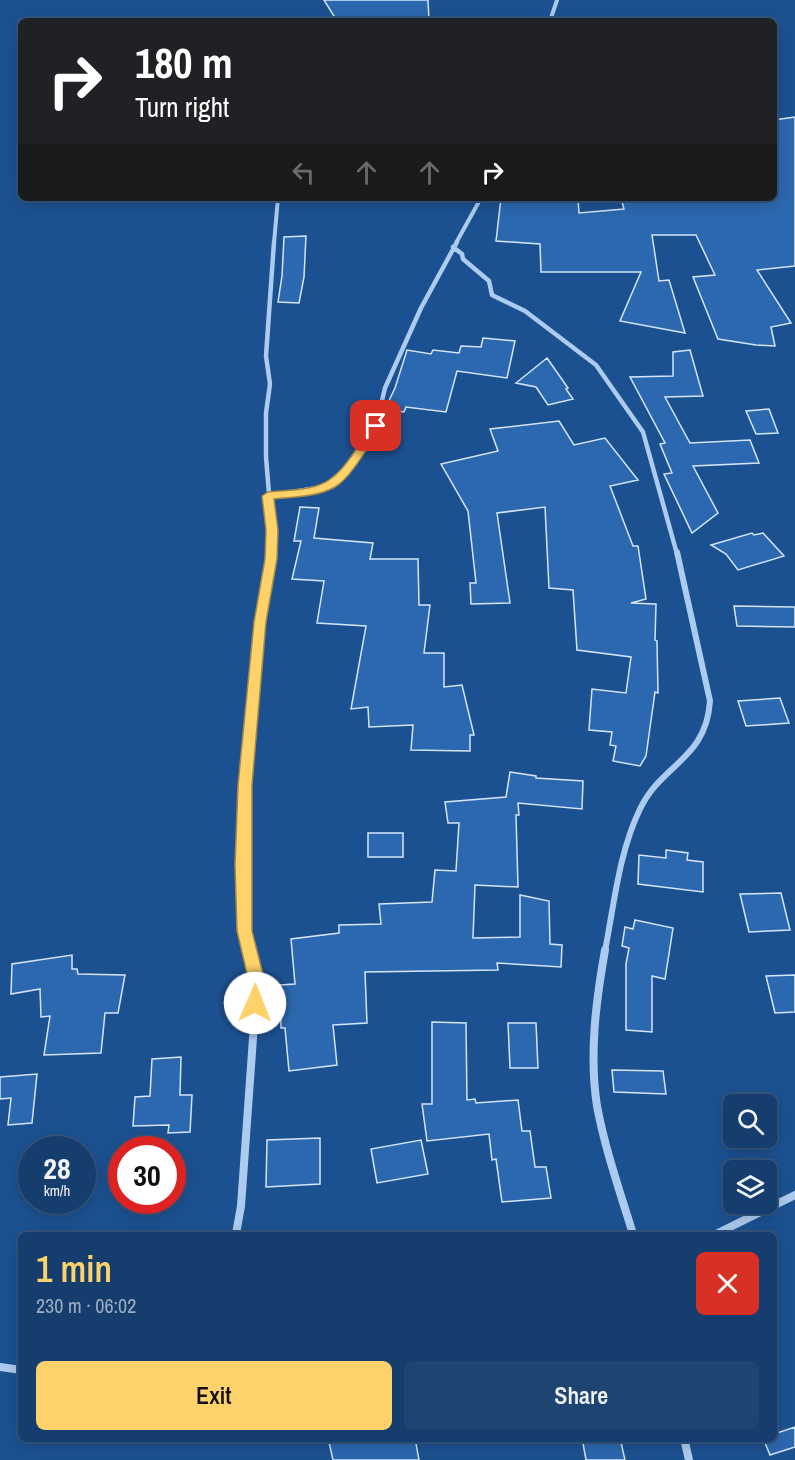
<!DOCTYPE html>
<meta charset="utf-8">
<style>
body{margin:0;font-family:"Archivo Narrow",sans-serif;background:#1e4472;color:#f1f3f6;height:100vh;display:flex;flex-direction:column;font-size:22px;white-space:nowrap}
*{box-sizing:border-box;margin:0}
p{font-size:20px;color:#9daec2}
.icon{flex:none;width:33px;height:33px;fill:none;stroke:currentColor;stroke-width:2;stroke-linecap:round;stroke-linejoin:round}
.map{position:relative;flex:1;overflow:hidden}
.sheet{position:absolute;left:18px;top:1232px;width:759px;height:210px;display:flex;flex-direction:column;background:#153d6d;border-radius:9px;box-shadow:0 3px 15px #0003,0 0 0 2px #345680}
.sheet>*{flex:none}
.guide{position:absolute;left:18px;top:18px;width:759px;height:183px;border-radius:9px;box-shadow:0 3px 15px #0003,0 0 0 2px #345680;background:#202124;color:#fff;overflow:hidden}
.fabs{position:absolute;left:723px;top:1094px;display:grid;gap:12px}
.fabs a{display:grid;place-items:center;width:54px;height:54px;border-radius:9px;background:#153d6d;box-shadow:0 3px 15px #0003,0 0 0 2px #345680;font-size:30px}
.speed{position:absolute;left:18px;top:1136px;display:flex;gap:12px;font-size:30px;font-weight:700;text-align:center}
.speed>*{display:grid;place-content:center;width:78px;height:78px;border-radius:50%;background:#153d6d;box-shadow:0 3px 15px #0003,0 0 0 2px #345680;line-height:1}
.speed small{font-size:15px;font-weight:400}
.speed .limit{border:9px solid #d22;background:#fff;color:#111}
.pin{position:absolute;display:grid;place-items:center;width:51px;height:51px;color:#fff;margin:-26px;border-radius:12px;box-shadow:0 3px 9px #0006}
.me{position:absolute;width:66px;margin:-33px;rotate:1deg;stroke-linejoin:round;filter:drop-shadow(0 0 4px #0008)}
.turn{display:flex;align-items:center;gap:21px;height:126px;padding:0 18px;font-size:27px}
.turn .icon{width:78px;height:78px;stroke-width:2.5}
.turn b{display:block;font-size:42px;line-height:51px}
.lanes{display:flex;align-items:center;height:57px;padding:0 18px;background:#0003;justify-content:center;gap:30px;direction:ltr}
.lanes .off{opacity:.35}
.round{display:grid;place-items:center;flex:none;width:63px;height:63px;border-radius:9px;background:#1e4472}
.headline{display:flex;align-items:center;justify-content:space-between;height:102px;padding:0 18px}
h1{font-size:36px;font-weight:600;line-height:45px;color:#fed26b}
.button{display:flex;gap:12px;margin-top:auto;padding:12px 18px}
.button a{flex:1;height:69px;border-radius:9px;background:#fed26b;color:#111;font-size:24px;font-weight:600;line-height:69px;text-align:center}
.button a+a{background:#1e4472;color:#f1f3f6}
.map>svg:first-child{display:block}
.building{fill:#2c68af;stroke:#d3e5fa;stroke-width:1.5}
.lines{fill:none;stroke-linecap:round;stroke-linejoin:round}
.street-far3{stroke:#accbee;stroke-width:4}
.street-far2{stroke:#accbee;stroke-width:4.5}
.street-far1{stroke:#accbee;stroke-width:6}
.street{stroke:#accbee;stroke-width:8}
.route{fill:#fed26b;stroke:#a58846;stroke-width:1.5}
</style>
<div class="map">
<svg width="795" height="1460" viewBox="0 0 795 1460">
<rect width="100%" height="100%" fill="#1c5191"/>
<path class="building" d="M324,0H428L429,21H337Z
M795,117V266L757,270L791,323L771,327L775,346L756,345L718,339L693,277L715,275L696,235H652L659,281L669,280L685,333L620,321L641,272H541L540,244L496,241L501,198H578L579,213L624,209L621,198H774V120Z
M306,236L304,277L299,303L278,302L282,276L284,237Z
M483,338L515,341L507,378L457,371L446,412L406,407L404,412L385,409L395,388L407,350L431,354L433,350L459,353L461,346L481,347Z
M690,350L703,396L665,397L690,443L750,440L759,463L693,466L718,513L692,533L664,474L672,473L660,444L665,443L630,377L673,376V352Z
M547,358L568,388L566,389L573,399L548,405L536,387L516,383Z
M769,409L778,433L756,434L746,411Z
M559,421L574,445L605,438L638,480L610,486L633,546H638L646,599L631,603L656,604L655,640L657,641L658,693L655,692L646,756L640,766L613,761L616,746L610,745L612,732L589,730L592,689L626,693L631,657L577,650L573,590L549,588L545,507L497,513L510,603L471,604L470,583H476L468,511L441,464L498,451L490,429Z
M300,507L319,508L314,538L373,543L370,559H418L419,605H430L424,653H444V687L462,685L474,735H470V751L411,750L413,725L369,727L368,707L351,709L366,626L317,623L324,581L292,579L301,541H294Z
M752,533L754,535L763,533L784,556L738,570L726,554L711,545Z
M734,606L795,607V627L737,626Z
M780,698L789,723L746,726L738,701Z
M510,772L536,776V778L583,781L582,809L518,803L519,815H516L518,887L475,885L473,938L520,937V895L549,901L550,944L562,945L561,967L497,963L498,970L365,972L367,1023L333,1025L337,1065L289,1071L285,1028H281L280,985L295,984L291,939L339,933V925L381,924L379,904L432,902L435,870L456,871L459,823H448L445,802L506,797Z
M368,833H403V857H368Z
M666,850L688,853L687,860L703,862V892L638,884L639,855L666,858Z
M781,893L790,930L749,932L740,894Z
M635,920L673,928L665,979L652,976V1032L626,1030V964L629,948L622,946L625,927L633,929Z
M72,955V969H77L78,974L125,975L118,1013H105L101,1053L44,1055L50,1016L41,1017L40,989L11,994L12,964Z
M795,975V1012L775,1013L766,976Z
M432,1022L466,1023L467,1100L475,1099L476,1103L518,1100L522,1131H530L535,1167H546L551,1198L502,1202L496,1159L492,1160L489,1134L427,1141L422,1104H432Z
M508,1023H536L538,1068H510Z
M181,1057L180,1095H192L190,1132L168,1133L169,1125L133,1126L135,1097L150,1096L152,1059Z
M612,1070L663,1071L666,1094L614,1092Z
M37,1074L32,1123L8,1125L11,1098L0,1099V1077Z
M320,1138V1184L266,1187L267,1140Z
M421,1140L428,1174L377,1183L371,1149Z
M795,1427V1447L770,1455L763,1438H774V1434Z
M328,1438H415L419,1460H333Z
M582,1438H620L625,1460H586Z"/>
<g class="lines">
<path class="street-far3" d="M550,21L557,0
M274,243L278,198
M456,243L481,198"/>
<path class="street-far2" d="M453,247L462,254L463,259L489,281L492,295L525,311L596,365L643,432L677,554
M268,496L329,486L347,469L376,426L385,388L421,308L457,242
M271,554L272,530L266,457V413L270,384L266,356L274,242"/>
<path class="street-far1" d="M249,951L244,931L242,885L245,785L260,622L271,552
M605,951C614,905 619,852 640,809C662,763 706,760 710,701L677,552"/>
<path class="street" d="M605,950C596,1001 589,1054 597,1106C605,1149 620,1192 633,1234
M236,1234L241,1206L257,982L249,950
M716,1234L795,1195
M0,1367L21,1370
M684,1438L689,1460"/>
</g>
<path class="route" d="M376,423L382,426C370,443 352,477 335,487C317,497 294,497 274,499L278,530L277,559L266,622L252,785V931L265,982L261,1008L255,1010L250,1008L247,1003L249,982L237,931L235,865L238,785L254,622L265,559L266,530L262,496L268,492C287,490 313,491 329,480C347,468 360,442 372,424Z"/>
</svg>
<div class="fabs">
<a><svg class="icon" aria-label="search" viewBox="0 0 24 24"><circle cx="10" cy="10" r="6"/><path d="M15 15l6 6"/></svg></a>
<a><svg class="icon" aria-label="layers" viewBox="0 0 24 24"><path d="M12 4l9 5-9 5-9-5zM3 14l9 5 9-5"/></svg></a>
</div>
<div class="speed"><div>28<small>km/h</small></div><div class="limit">30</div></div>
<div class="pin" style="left:376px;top:426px;background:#d93025"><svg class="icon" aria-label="arrive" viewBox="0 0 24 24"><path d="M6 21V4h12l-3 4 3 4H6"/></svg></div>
<svg class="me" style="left:255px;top:1003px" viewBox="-20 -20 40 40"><circle r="19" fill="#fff"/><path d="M0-13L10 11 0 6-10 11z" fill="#fed26b"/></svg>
<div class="guide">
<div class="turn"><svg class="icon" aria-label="right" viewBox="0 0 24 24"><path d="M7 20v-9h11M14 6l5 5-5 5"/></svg><div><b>180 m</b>Turn right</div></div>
<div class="lanes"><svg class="icon off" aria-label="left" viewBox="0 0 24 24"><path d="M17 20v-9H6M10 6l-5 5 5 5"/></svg><svg class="icon off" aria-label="ahead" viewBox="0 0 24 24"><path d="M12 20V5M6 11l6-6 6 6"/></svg><svg class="icon off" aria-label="ahead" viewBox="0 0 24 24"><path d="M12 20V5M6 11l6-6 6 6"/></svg><svg class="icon" aria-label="right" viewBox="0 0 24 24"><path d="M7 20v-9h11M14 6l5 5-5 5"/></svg></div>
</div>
<section class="sheet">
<div class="headline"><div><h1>1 min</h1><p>230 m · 06:02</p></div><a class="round" style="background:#d93025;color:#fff"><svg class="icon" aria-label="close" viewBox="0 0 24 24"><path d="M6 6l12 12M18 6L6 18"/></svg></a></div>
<div class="button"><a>Exit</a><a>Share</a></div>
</section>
</div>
